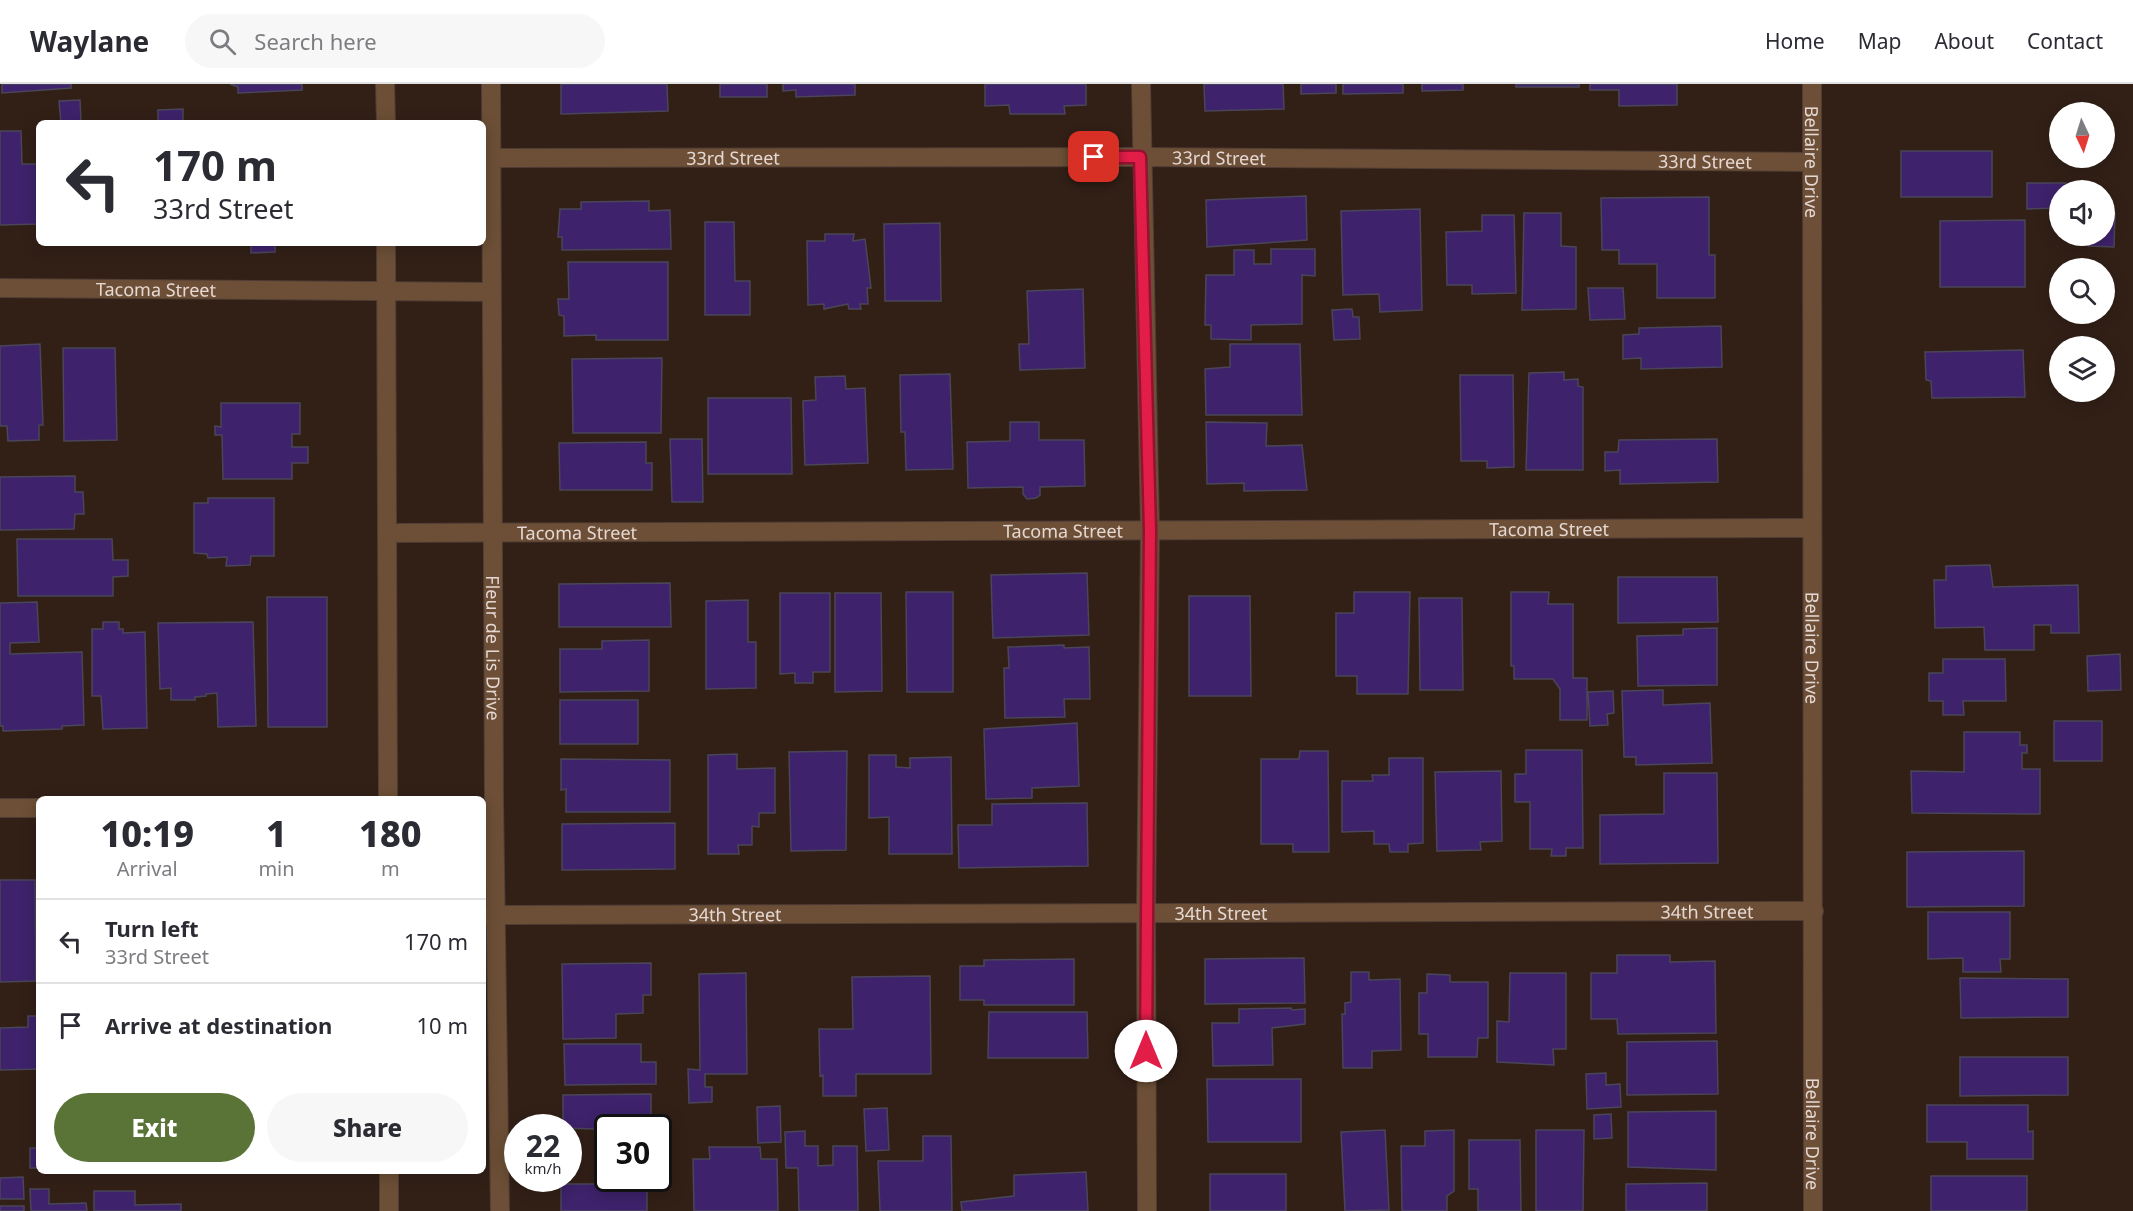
<!DOCTYPE html>
<style>
body{margin:0;font-family:"Noto Sans",sans-serif;background:#f7f7f7;color:#2b2b33;height:100vh;display:flex;flex-direction:column;font-size:22px;white-space:nowrap}
*{box-sizing:border-box;margin:0}
p{font-size:20px;color:#7c7c81}
.icon{flex:none;width:33px;height:33px;fill:none;stroke:currentColor;stroke-width:2;stroke-linecap:round;stroke-linejoin:round}
.map{position:relative;flex:1;overflow:hidden}
.sheet{position:absolute;left:36px;top:712px;width:450px;height:378px;display:flex;flex-direction:column;background:#fff;border-radius:9px;box-shadow:0 3px 15px #0003}
.sheet>*{flex:none}
.guide{position:absolute;left:36px;top:36px;width:450px;height:126px;border-radius:9px;box-shadow:0 3px 15px #0003;background:#fff;color:#2b2b33;overflow:hidden}
.needle{width:39px;rotate:176deg}
.tools{position:absolute;left:2049px;top:18px;display:grid;gap:12px}
.tools a{display:grid;place-items:center;width:66px;height:66px;border-radius:50%;background:#fff;box-shadow:0 3px 15px #0003;font-size:30px}
.speed{position:absolute;left:504px;top:1030px;display:flex;gap:12px;font-size:30px;font-weight:700;text-align:center}
.speed>*{display:grid;place-content:center;width:78px;height:78px;border-radius:50%;background:#fff;box-shadow:0 3px 15px #0003;line-height:1}
.speed small{font-size:15px;font-weight:400}
.speed .limit{border:3px solid #111;border-radius:9px;background:#fff;color:#111}
.pin{position:absolute;display:grid;place-items:center;width:51px;height:51px;color:#fff;margin:-26px;border-radius:12px;box-shadow:0 3px 9px #0006}
.me{position:absolute;width:66px;margin:-33px;rotate:0deg;stroke-linejoin:round;filter:drop-shadow(0 0 4px #0008)}
.turn{display:flex;align-items:center;gap:21px;height:126px;padding:0 18px;font-size:27px}
.turn .icon{width:78px;height:78px;stroke-width:2.5}
.turn b{display:block;font-size:42px;line-height:51px}
.eta{display:flex;justify-content:space-evenly;align-items:center;height:102px;text-align:center}
.eta b{font-size:36px;font-weight:800;line-height:42px}
.action{display:flex;gap:12px;margin-top:auto;padding:12px 18px}
.action a{flex:1;height:69px;border-radius:36px;background:#5a7337;color:#fff;font-size:24px;font-weight:800;line-height:69px;text-align:center}
.action a+a{background:#f7f7f7;color:#2b2b33}
ul{padding:0;list-style:none}
li{display:flex;align-items:center;gap:18px;height:84px;padding:0 18px;border-top:2px solid #e1e1e2}
li div{flex:1}
li b{display:block;font-size:22px}
li em{font-style:normal}
header{display:flex;align-items:center;gap:36px;box-sizing:border-box;height:84px;padding:0 30px;background:#fff;border-bottom:2px solid #e1e1e2}
header strong{font-size:28px}
nav{display:flex;gap:33px;margin-inline-start:auto;font-size:21px}
.search{width:420px;height:54px;background:#f7f7f7;display:flex;align-items:center;gap:15px;box-sizing:border-box;padding:0 21px;border-radius:33px;color:#7c7c81;font-size:22px}
.map>svg:first-child{display:block}
.building{fill:#3e226b;stroke:#4a4558;stroke-width:1.5}
.lines{fill:none;stroke-linecap:round;stroke-linejoin:round}
.street-casing{stroke:#4f3d35;stroke-width:20}
.street{stroke:#6c4f36;stroke-width:18}
.route-casing{stroke:#92132f;stroke-width:15}
.route{stroke:#e11d48;stroke-width:10}
.labels{text-anchor:middle;dominant-baseline:central;stroke-width:5;stroke-linejoin:round;paint-order:stroke}
.street-label{font-size:18px;fill:#e5d8d3;stroke:#28160e}
</style>
<header>
<strong>Waylane</strong>
<div class="search"><svg class="icon" aria-label="search" viewBox="0 0 24 24"><circle cx="10" cy="10" r="6"/><path d="M15 15l6 6"/></svg>Search here</div>
<nav><a>Home</a><a>Map</a><a>About</a><a>Contact</a></nav>
</header>
<div class="map">
<svg width="2133" height="1127" viewBox="0 0 2133 1127">
<rect width="100%" height="100%" fill="#322017"/>
<path class="building" d="M2,0H71V4L2,9Z
M230,0H302V6L238,9V3Z
M561,0H667L668,27L561,30Z
M720,0H767V13H720Z
M783,0H855V11L796,13V6L783,7Z
M985,0H1086V21L1064,22L1065,30H1010L1009,21L985,22Z
M1204,0H1283L1284,25L1205,27Z
M1301,0H1336V9L1301,10Z
M1343,0H1403V9L1343,10Z
M1422,0H1463V6L1422,7Z
M1516,0H1579V3H1516Z
M1590,0H1677V21L1619,22V6H1590Z
M80,16L81,39H61L59,17Z
M183,25V39H158V26Z
M0,47H21L22,80H39V140L0,141Z
M1901,67H1992V113H1901Z
M2027,99H2066V106H2060V124L2027,125Z
M1306,112L1307,156L1207,163L1206,116Z
M1709,113V171H1715V214H1657V180H1619V166H1602L1601,114Z
M649,117V127L670,126L671,165L562,166V153H558L560,125H581V118Z
M1420,125L1422,226L1380,228L1379,210L1343,211L1341,127Z
M1524,129H1561V162L1576,163V225L1522,226Z
M2104,130H2115L2114,163L2089,162V152H2104Z
M1482,131H1514L1516,209L1472,210V201H1447L1446,148L1482,147Z
M2025,136V203H1940V137Z
M705,138H734L735,197H750V231H705Z
M940,139L941,217H885L884,140Z
M825,150H854L853,157L865,155L871,204H867L868,220H860L861,225H849L848,220L824,225V220L808,221L807,157H825Z
M251,159H275V168L251,169Z
M1271,165H1315V192L1302,191V240L1251,241V256L1211,255V241H1205L1206,191H1234V166H1254V180H1271Z
M568,178H668V256H596V251L564,252V232L559,231L558,215H569Z
M1588,204H1623L1625,235L1590,236Z
M1083,205L1085,284L1020,286L1019,260H1029L1027,207Z
M1352,225L1353,233H1359L1360,255L1334,256L1332,226Z
M1721,242L1722,283L1641,285V274L1623,275V251L1639,250V244Z
M40,260L43,341H39V356L8,357L7,342H0V262Z
M1230,260H1300L1302,331H1206L1205,285L1230,283Z
M63,264H115L117,356L64,357Z
M2023,266L2025,313L1932,314L1931,297L1926,296L1925,268Z
M662,274L661,349H573L572,275Z
M1564,288V296L1578,295V302L1583,303V386H1526L1529,289Z
M950,290L953,385L906,386L905,348H901L900,291Z
M1460,291H1513L1514,383L1487,384V377H1461Z
M845,292L846,305L865,304L868,379L805,381L803,317L816,316L815,293Z
M708,314H791L792,390H708Z
M221,319H300V350H292V363H308V379H292V395H223L222,351H215V342L221,343Z
M1010,338H1039V356H1084L1085,402L1040,403V411L1036,414L1027,415L1023,410V403L968,404L967,358L1010,357Z
M1206,338L1267,339L1266,362L1302,361L1307,406L1244,407V399L1207,400Z
M670,355H702L703,418H672Z
M1717,355L1718,398L1620,400V386L1605,387V368H1618L1619,356Z
M646,358V379H652V406H560L559,359Z
M75,392V408H83L84,430H75L74,445L0,446V393Z
M208,414H274V472H251L250,481L226,482L227,473L208,474L207,470L194,469V419H208Z
M17,455H112L113,476H128V492L113,493V512H18Z
M1990,481L1993,503L2078,501L2079,549H2051V541H2034V566H1985L1984,543L1935,544L1934,496H1946V482Z
M1087,489L1089,551L993,554L991,491Z
M1618,493H1717L1718,538L1618,539Z
M670,499L671,543H559V500Z
M906,508H953V608H907Z
M1354,508H1410L1408,610H1357V592H1336V529H1354Z
M1511,508H1549L1548,520H1573V594H1587V636H1560V605L1553,595H1514V582H1511Z
M780,509H830V588H813V599H795V589L780,590Z
M835,509H881L882,607L835,608Z
M1189,512H1250L1251,612H1189Z
M267,513H327V643H268Z
M1419,514H1462L1463,606H1420Z
M748,516V558H756V604L706,605V517Z
M37,518L39,558L10,559V570L82,568L84,641L62,642V645L3,647V642H0V519Z
M103,538H119V545H123V549L145,548L147,644L103,645L101,612H92V545H103Z
M253,538L256,642L218,643L217,609L206,610V612L195,613V616H171V604L160,605L158,539Z
M1717,544V601L1638,602L1637,552L1683,551V545Z
M649,556V607L560,608V565H602V557Z
M1064,561V564L1089,563L1090,615H1064L1065,633L1005,634L1004,584H1009L1008,563Z
M2120,570L2121,606L2088,607L2087,572Z
M1943,575H2005L2006,617H1963L1964,631H1943V617H1929V589H1943Z
M1663,606V621L1710,619L1712,679L1636,681V673H1624L1622,607Z
M1613,607L1614,629L1607,630L1608,641L1590,642L1588,608Z
M560,616H638V660H560Z
M2054,637H2102V677H2054Z
M1077,639L1079,702L1032,704V714L986,715L984,645Z
M1964,648H2020V661H2027V669H2022V685H2040V730L1912,729L1911,687L1964,688Z
M1526,666H1582L1583,764H1566V772H1551L1552,765H1530V718H1515V690H1526Z
M847,667L846,766L791,767L789,668Z
M1300,667H1328L1329,768H1293V760H1261V675H1299Z
M737,670V685L775,684V729H759V743L752,742V761H738L739,770H708V671Z
M869,671H896V683L910,684V674L951,673L952,770H889V733L869,734Z
M1389,674H1423V759L1408,760V768H1390L1389,760H1374V747L1342,748V697H1373L1372,691H1389Z
M561,675L670,676V728H566V705L561,706Z
M1501,687L1502,757L1480,758L1481,766L1437,767L1435,688Z
M1664,689H1717L1718,779L1600,780V731L1664,730Z
M1087,719L1088,782L959,784L958,741H992V720Z
M675,739V785L562,786V740Z
M2024,767V822L1907,823V768Z
M0,796H35L36,897L0,898Z
M1928,828H2010V875H2000L2001,888H1963V874L1928,875Z
M1617,871H1670V878L1715,877L1716,949L1618,950L1617,935H1591V889H1617Z
M1304,874L1305,919L1205,920V875Z
M1074,875V921H984V916H960V882H984V876Z
M651,879V911H643V929L616,930V954L563,955L562,880Z
M1351,888H1369V896L1400,895L1401,966L1372,967V984H1343L1342,930H1345V919L1351,918Z
M746,889L747,990H705V1003H712V1018L689,1019L688,985L700,986L699,890Z
M1510,889H1566V965H1553L1554,981L1497,978V937L1509,938Z
M1427,890L1450,891V898H1488V954H1478L1477,973H1428V950H1419V909H1427Z
M930,892L931,990H856V1012H823V991L820,992L819,945H853L852,893Z
M1960,894L2068,895V933L1961,934Z
M1291,924L1292,926L1305,925V940L1272,944L1273,981L1213,982L1212,939H1239V925Z
M989,928H1087L1088,974H988Z
M28,932H39V985L0,986V944L28,943Z
M1717,957L1718,1010L1627,1011V958Z
M564,960H641V978H656V1000L565,1001Z
M1960,973H2068V1011L1960,1012Z
M1606,989V1001L1620,1000L1621,1023L1587,1025L1586,990Z
M1207,995H1301V1058H1208Z
M651,1010V1044H608V1072H595V1045L563,1044V1011Z
M1927,1021H2028V1048L2033,1047V1075H1967V1058H1927Z
M780,1022L781,1058L758,1059L757,1023Z
M887,1024L889,1066L866,1067L864,1025Z
M1716,1027V1086L1628,1083V1028Z
M1611,1030L1612,1054L1594,1055V1031Z
M1385,1046L1389,1126L1345,1127L1341,1048Z
M1454,1046V1107L1447,1112V1127H1402L1401,1062H1425V1047Z
M1536,1046H1584L1583,1127H1536Z
M805,1047V1062H818V1082L833,1081V1062H857L858,1127H799L798,1084H786L785,1048Z
M923,1052H951L952,1127H880L878,1077H923Z
M1469,1056H1520L1521,1127H1478V1105H1469Z
M709,1063H760L761,1075H777L778,1127H694L693,1075H710Z
M30,1064H39V1084H30Z
M1086,1088L1088,1127H962L961,1118L1014,1112V1091Z
M1210,1090H1286V1127H1210Z
M1931,1092H2027V1127H1931Z
M23,1093L24,1115H0V1094Z
M621,1095H647V1127H561V1100H621Z
M1707,1099V1127H1626V1100Z
M30,1105H49V1120L86,1119L87,1127H31Z
M94,1107H135V1121L181,1120V1127H94Z
M0,1122H24V1127H0Z"/>
<g class="lines">
<g class="street-casing">
<g id="street">
<path d="M385,0L386,39"/>
<path id="s1" d="M491,0L494,717L500,1127"/>
<path d="M1141,0L1150,446L1146,829L1147,1127"/>
<path id="s2" d="M1812,0L1813,1127"/>
<path id="s3" d="M483,74L1140,73L1812,78"/>
<path d="M386,159L388,716"/>
<path id="s4" d="M0,204L491,208"/>
<path id="s5" d="M387,449L1812,444"/>
<path d="M0,724H39"/>
<path id="s6" d="M483,831L1814,827"/>
<path d="M389,1088V1127"/>
</g>
</g>
<use href="#street" class="street"/>
</g>
<g class="lines">
<g class="route-casing">
<path id="route" d="M1094,73H1140L1150,446L1146,967"/>
</g>
<use href="#route" class="route"/>
</g>
<g class="labels">
<g class="street-label">
<text stroke="none"><textPath href="#s3" startOffset="250">33rd Street</textPath></text>
<text stroke="none"><textPath href="#s3" startOffset="736">33rd Street</textPath></text>
<text stroke="none"><textPath href="#s3" startOffset="1222">33rd Street</textPath></text>
<text stroke="none"><textPath href="#s2" startOffset="78">Bellaire Drive</textPath></text>
<text stroke="none"><textPath href="#s4" startOffset="156">Tacoma Street</textPath></text>
<text stroke="none"><textPath href="#s5" startOffset="1162">Tacoma Street</textPath></text>
<text stroke="none"><textPath href="#s5" startOffset="676">Tacoma Street</textPath></text>
<text stroke="none"><textPath href="#s5" startOffset="190">Tacoma Street</textPath></text>
<text stroke="none"><textPath href="#s1" startOffset="564">Fleur de Lis Drive</textPath></text>
<text stroke="none"><textPath href="#s2" startOffset="564">Bellaire Drive</textPath></text>
<text stroke="none"><textPath href="#s6" startOffset="1224">34th Street</textPath></text>
<text stroke="none"><textPath href="#s6" startOffset="738">34th Street</textPath></text>
<text stroke="none"><textPath href="#s6" startOffset="252">34th Street</textPath></text>
<text stroke="none"><textPath href="#s2" startOffset="1050">Bellaire Drive</textPath></text>
</g>
</g>
</svg>
<div class="tools">
<a><svg class="needle" viewBox="-14 -14 28 28"><path d="M0-13l5 13h-10z" fill="#e53935"/><path d="M0 13l5-13h-10z" fill="#7c7c81"/></svg></a>
<a><svg class="icon" aria-label="sound" viewBox="0 0 24 24"><path d="M4 9h4l5-4v14l-5-4H4zM17 9q2 3 0 6"/></svg></a>
<a><svg class="icon" aria-label="search" viewBox="0 0 24 24"><circle cx="10" cy="10" r="6"/><path d="M15 15l6 6"/></svg></a>
<a><svg class="icon" aria-label="layers" viewBox="0 0 24 24"><path d="M12 4l9 5-9 5-9-5zM3 14l9 5 9-5"/></svg></a>
</div>
<div class="speed"><div>22<small>km/h</small></div><div class="limit">30</div></div>
<div class="pin" style="left:1094px;top:73px;background:#d93025"><svg class="icon" aria-label="arrive" viewBox="0 0 24 24"><path d="M6 21V4h12l-3 4 3 4H6"/></svg></div>
<svg class="me" style="left:1146px;top:967px" viewBox="-20 -20 40 40"><circle r="19" fill="#fff"/><path d="M0-13L10 11 0 6-10 11z" fill="#e11d48"/></svg>
<div class="guide">
<div class="turn"><svg class="icon" aria-label="left" viewBox="0 0 24 24"><path d="M17 20v-9H6M10 6l-5 5 5 5"/></svg><div><b>170 m</b>33rd Street</div></div>
</div>
<section class="sheet">
<div class="eta">
<div><b>10:19</b><p>Arrival</p></div>
<div><b>1</b><p>min</p></div>
<div><b>180</b><p>m</p></div>
</div>
<ul>
<li><svg class="icon" aria-label="left" viewBox="0 0 24 24"><path d="M17 20v-9H6M10 6l-5 5 5 5"/></svg><div><b>Turn left</b><p>33rd Street</p></div><em>170 m</em></li>
<li><svg class="icon" aria-label="arrive" viewBox="0 0 24 24"><path d="M6 21V4h12l-3 4 3 4H6"/></svg><div><b>Arrive at destination</b></div><em>10 m</em></li>
</ul>
<div class="action"><a>Exit</a><a>Share</a></div>
</section>
</div>
